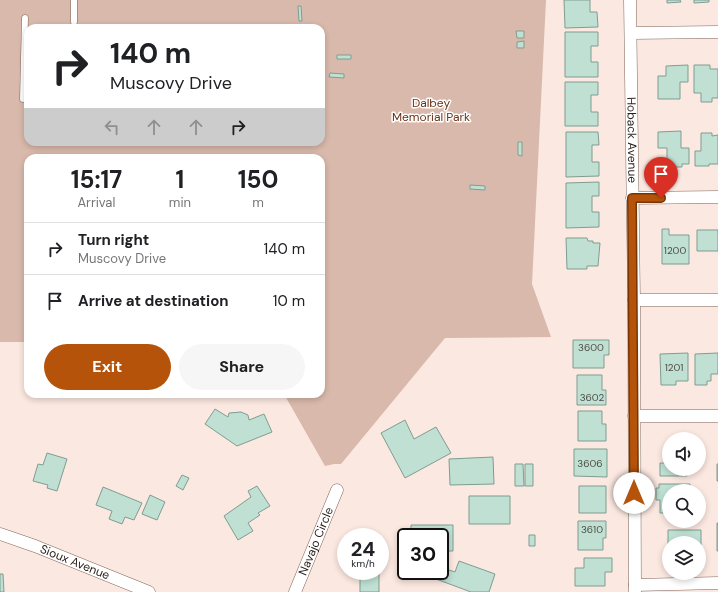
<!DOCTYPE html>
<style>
body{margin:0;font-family:"DM Sans",sans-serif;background:#f6f6f6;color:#202124;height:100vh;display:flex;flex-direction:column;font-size:15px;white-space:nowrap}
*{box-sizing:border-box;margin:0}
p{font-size:13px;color:#757577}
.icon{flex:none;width:22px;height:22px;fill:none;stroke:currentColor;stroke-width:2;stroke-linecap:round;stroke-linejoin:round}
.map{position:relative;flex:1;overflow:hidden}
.side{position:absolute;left:24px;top:154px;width:301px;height:244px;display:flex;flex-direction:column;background:#fff;border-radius:12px;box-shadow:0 2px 6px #0003}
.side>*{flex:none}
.hud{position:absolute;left:24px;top:24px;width:301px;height:122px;border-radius:12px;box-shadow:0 2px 6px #0003;background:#fff;color:#202124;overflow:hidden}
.buttons{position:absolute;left:662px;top:432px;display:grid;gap:8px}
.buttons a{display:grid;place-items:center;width:44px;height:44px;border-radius:50%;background:#fff;box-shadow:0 2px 6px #0003;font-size:20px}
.speed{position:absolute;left:337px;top:528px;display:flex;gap:8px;font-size:20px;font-weight:700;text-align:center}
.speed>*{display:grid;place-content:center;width:52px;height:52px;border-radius:50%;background:#fff;box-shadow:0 2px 6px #0003;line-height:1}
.speed small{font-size:10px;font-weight:400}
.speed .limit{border:2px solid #111;border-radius:6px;background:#fff;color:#111}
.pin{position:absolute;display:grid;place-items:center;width:34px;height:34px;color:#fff;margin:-41px -17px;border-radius:50% 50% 50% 0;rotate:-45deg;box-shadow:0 0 4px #0007}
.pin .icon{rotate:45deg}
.me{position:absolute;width:44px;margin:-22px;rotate:0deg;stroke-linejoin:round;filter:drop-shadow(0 0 3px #0008)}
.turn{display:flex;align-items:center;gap:14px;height:84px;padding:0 20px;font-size:18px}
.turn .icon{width:52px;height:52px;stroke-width:2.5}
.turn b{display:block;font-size:28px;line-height:34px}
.lanes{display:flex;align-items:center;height:38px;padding:0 20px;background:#0003;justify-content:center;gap:20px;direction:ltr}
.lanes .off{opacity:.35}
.eta{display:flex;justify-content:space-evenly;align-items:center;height:68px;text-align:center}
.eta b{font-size:24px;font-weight:700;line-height:28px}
.primary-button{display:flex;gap:8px;margin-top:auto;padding:8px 20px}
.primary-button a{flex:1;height:46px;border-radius:24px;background:#b45309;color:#fff;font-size:16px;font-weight:700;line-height:46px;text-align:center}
.primary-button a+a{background:#f6f6f6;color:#202124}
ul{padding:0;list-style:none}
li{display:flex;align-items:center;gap:12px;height:52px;padding:0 20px;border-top:1px solid #e0e0e0}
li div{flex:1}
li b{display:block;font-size:15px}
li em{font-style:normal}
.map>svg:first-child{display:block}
.green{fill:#d9b9ab;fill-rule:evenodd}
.building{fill:#bfe0d3;stroke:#7f9d92}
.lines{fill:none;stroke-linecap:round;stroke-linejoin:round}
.service-casing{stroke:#80665a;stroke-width:7}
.minor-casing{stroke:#80665a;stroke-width:13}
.service{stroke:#fff;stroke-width:6}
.minor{stroke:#fff;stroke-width:12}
.route-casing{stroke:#753606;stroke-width:10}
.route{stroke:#b45309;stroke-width:7}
.labels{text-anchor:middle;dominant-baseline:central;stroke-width:3;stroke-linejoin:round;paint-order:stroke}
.number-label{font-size:10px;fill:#4e4e47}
.park-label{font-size:12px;fill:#6a3216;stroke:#fff}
.street-label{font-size:12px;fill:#281d18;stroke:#fff}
</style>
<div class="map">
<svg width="718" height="592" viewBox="0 0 718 592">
<rect width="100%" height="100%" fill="#fbe8e0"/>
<path class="green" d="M0,0H546L532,284L551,337L445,338L341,464H334L325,466L284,394H321V158H28V342H0ZM28,28H321V142H28Z"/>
<path class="building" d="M564,0H590V12H597L598,27L565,28Z
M667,0H680L681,2L667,3Z
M694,0H709V2L694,3Z
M298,6H301L302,21H299Z
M516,31H524V38H517Z
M565,32H598V46H591V62H598V77H565Z
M524,41V48H517V42Z
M337,55H351V59H337Z
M688,65V82H680V99H658V76H666V66Z
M694,65H710V69H718V98H712V102H701V93H694Z
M330,73L344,74V78L329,77Z
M565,82H598V95H591V112H598V126H565Z
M681,131V148H689V164H682V167H667V148H658V132Z
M566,132H598L599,145H592V162H599V176L566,177Z
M701,133H712V136L718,135V164H709V166H695V151H701Z
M518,142H522V156L518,155Z
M599,182V196H592V212H599V227L566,228V183Z
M470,185L485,186V190L470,189Z
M662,229H669V235H689V264H662Z
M697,230H718V251H697Z
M566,238H587L588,241H593V243H600L598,266H587V269H567Z
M573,340H609V355H604V368H573Z
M688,353V381H676V385H661L660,354Z
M718,353V374H711V381H707V385H695V354Z
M577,375H602V390H606V405H577Z
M85,394H97L96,397Z
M215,409L228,417L229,413L241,412L248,415L249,420L264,414L272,432L237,446L205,424Z
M578,411H602V424H606V441H578Z
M405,420L414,439L436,427L451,453L405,478L381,433Z
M666,446H669V469H687V476H660V463H666Z
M574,449H607V477L574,476Z
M47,453L67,459L57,491L47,488L48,485L33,481L38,464L43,465Z
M493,457L494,484L450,485L449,459Z
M515,464H523L524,486H515Z
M525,464H533V486H525Z
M717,464H718V481H717Z
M182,475L189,478L183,490L176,486Z
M659,484H690V491H669V513H660V500H656V488H659Z
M257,486L270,506L258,513L260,515L248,523L253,531L238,540L224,516L251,497L248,491Z
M579,486H606V513H579Z
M103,487L142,503L134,520L125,517L122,524L109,519L112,511L96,505Z
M150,495L165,502L157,520L142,514Z
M469,496H510V524H469Z
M578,521H606V538H603V550H578Z
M717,523H718V551H717Z
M411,525H453V551H440V537H411Z
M668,530H701V559H699V543H669V547H668Z
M529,535H535V546H529Z
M584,558H612V572H605V586H575V568H584Z
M459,561L495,574L489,592H471L436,579L438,571H440V567L455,572Z
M360,571H379V592H360Z
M0,574H3L4,592H0Z"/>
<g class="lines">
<g class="service-casing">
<path id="service" d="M74,0V22
M23,99L25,18"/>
</g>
<g class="minor-casing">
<g id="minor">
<path id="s1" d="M630,0L634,300L635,592"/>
<path d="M631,33L718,32"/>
<path d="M632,198L718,197"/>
<path d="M634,300H718"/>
<path d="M634,416H718"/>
<path id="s2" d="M0,534L35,546L149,592"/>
<path d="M635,585L718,583"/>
<path id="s3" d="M295,592L337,490"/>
</g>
</g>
<use href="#service" class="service"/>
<use href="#minor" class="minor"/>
</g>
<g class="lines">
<g class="route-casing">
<path id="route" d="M634,493L632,198H661"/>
</g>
<use href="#route" class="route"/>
</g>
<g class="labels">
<g class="number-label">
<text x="675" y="250">1200</text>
<text x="591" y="347">3600</text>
<text x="674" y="367">1201</text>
<text x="592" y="397">3602</text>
<text x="590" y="463">3606</text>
<text x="592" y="529">3610</text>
</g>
<g class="park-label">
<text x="431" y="103">Dalbey<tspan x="431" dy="14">Memorial Park</tspan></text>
</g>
<g class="street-label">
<text stroke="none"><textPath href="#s1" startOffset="140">Hoback Avenue</textPath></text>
<text stroke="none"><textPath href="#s3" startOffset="55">Navajo Circle</textPath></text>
<text stroke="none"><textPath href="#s2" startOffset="80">Sioux Avenue</textPath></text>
</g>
</g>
</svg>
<div class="buttons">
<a><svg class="icon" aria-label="sound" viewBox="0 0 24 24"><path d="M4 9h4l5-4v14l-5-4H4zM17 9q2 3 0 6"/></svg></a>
<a><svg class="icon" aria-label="search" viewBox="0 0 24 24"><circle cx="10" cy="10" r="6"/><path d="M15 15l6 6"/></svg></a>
<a><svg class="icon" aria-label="layers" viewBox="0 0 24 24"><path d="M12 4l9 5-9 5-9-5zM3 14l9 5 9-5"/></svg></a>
</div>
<div class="speed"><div>24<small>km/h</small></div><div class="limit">30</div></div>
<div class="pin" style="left:661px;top:198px;background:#d93025"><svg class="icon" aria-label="arrive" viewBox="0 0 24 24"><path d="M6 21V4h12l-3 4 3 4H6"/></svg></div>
<svg class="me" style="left:634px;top:493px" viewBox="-20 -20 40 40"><circle r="19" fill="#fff"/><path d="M0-13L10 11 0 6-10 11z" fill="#b45309"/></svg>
<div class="hud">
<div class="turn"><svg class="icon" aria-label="right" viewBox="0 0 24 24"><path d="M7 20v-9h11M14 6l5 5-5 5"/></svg><div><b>140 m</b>Muscovy Drive</div></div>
<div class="lanes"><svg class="icon off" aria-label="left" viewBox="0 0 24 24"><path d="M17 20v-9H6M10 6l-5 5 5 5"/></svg><svg class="icon off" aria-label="ahead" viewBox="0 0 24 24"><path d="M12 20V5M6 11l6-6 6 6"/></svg><svg class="icon off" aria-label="ahead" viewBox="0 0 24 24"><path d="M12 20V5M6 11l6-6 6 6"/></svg><svg class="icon" aria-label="right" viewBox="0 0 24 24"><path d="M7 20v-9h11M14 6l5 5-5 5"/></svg></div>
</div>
<section class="side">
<div class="eta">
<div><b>15:17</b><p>Arrival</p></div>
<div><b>1</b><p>min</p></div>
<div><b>150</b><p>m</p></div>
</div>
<ul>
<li><svg class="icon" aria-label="right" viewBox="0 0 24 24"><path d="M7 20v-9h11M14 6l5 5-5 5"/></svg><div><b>Turn right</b><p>Muscovy Drive</p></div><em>140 m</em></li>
<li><svg class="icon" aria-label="arrive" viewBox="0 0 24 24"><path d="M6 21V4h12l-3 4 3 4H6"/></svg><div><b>Arrive at destination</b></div><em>10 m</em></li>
</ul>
<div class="primary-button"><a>Exit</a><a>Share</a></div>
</section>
</div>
